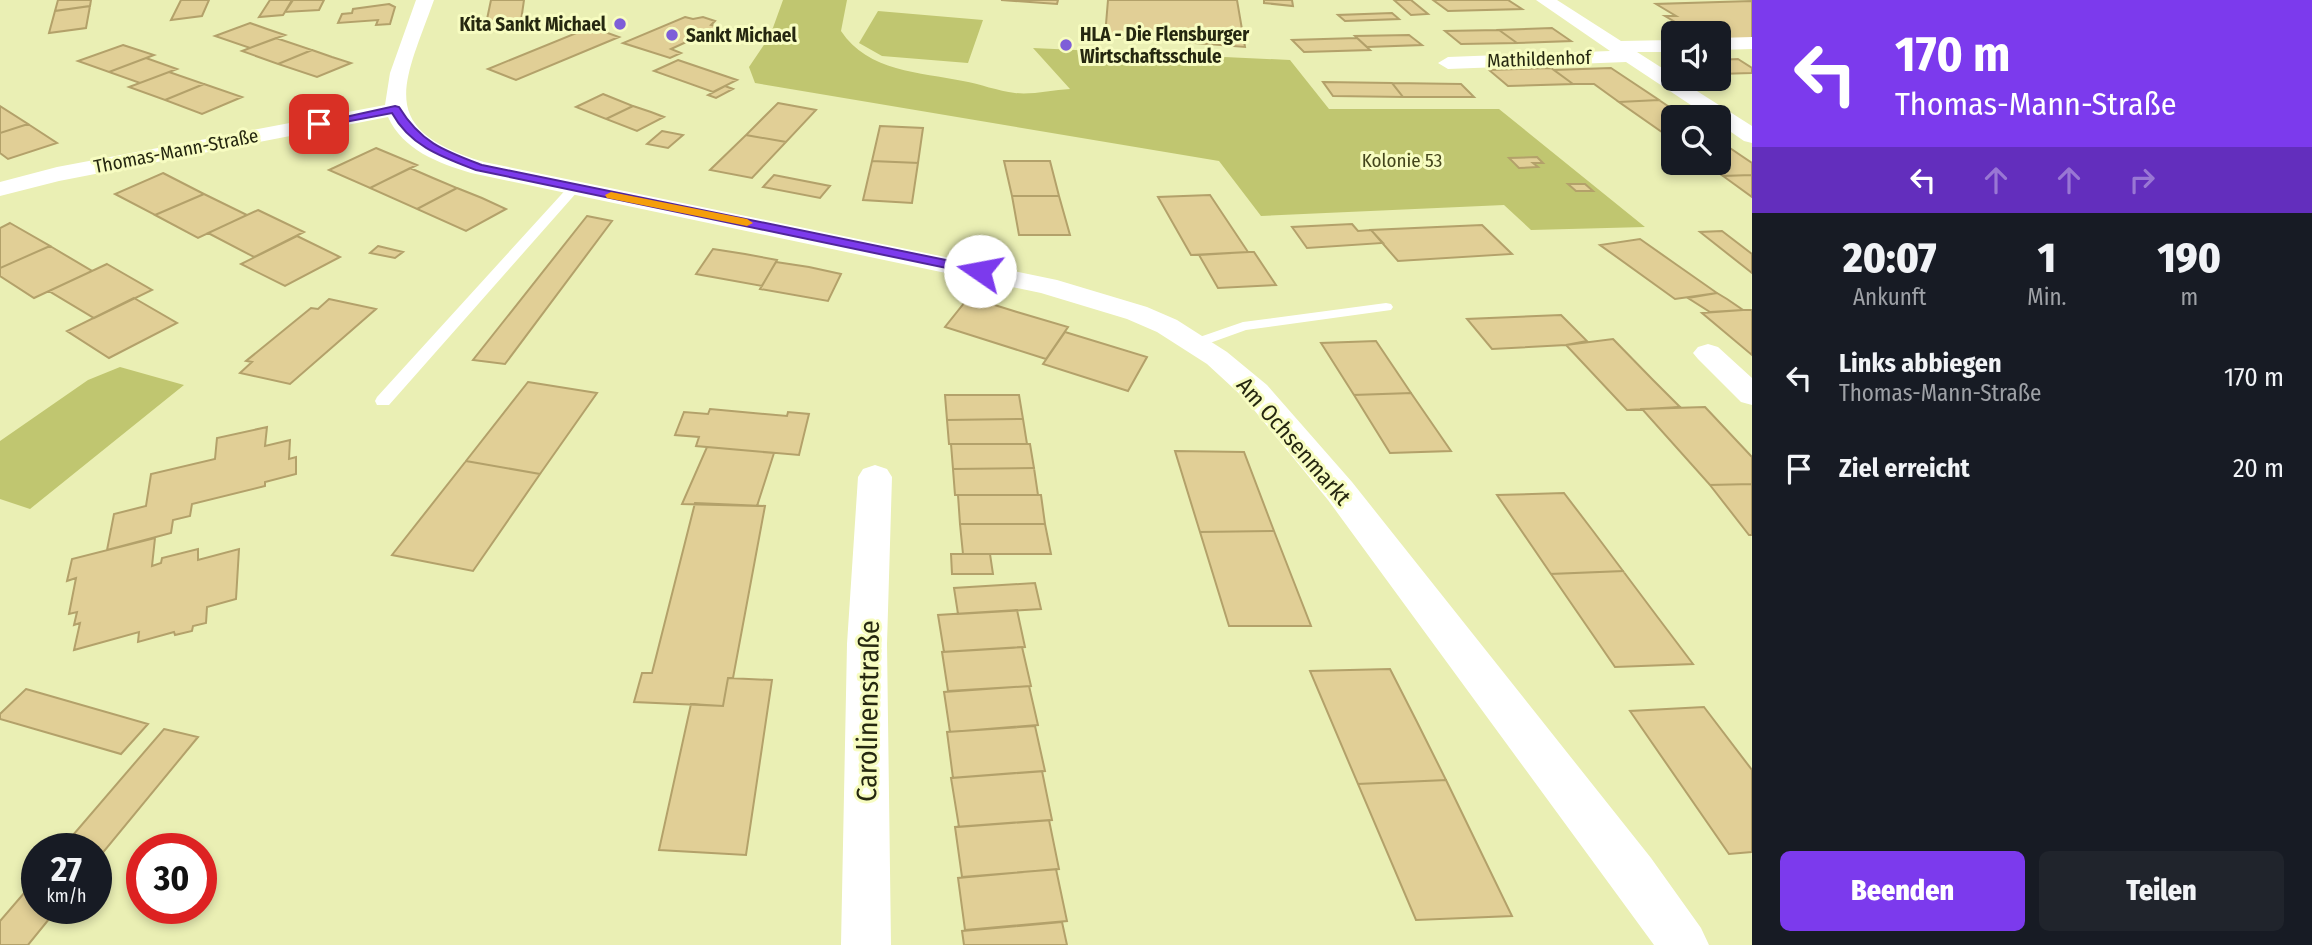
<!DOCTYPE html>
<html lang="de">
<meta charset="utf-8">
<style>
body{margin:0;font-family:"Fira Sans Condensed",sans-serif;background:#20242c;color:#f1f3f6;height:100vh;display:flex;flex-direction:column;font-size:26px;white-space:nowrap}
*{box-sizing:border-box;margin:0}
p{font-size:23px;color:#9ea1a6}
.icon{flex:none;width:38px;height:38px;fill:none;stroke:currentColor;stroke-width:2;stroke-linecap:round;stroke-linejoin:round}
.map{position:relative;flex:1;overflow:hidden}
.side{display:flex;flex-direction:column;background:#171b24;width:560px}
.side>*{flex:none}
.hud{background:#7c3aed;color:#fff;overflow:hidden}
.buttons{position:absolute;left:1661px;top:21px;display:grid;gap:14px}
.buttons a{display:grid;place-items:center;width:70px;height:70px;border-radius:10px;background:#171b24;box-shadow:0 4px 10px #0003;font-size:35px}
.speed{position:absolute;left:21px;top:833px;display:flex;gap:14px;font-size:35px;font-weight:700;text-align:center}
.speed>*{display:grid;place-content:center;width:91px;height:91px;border-radius:50%;background:#171b24;box-shadow:0 4px 10px #0003;line-height:1}
.speed small{font-size:18px;font-weight:400}
.speed .limit{border:10px solid #d22;background:#fff;color:#111}
.pin{position:absolute;display:grid;place-items:center;width:60px;height:60px;color:#fff;margin:-30px;border-radius:14px;box-shadow:0 4px 10px #0006}
.me{position:absolute;width:77px;margin:-38px;rotate:282deg;stroke-linejoin:round;filter:drop-shadow(0 0 5px #0008)}
.turn{display:flex;align-items:center;gap:24px;height:147px;padding:0 28px;font-size:32px}
.turn .icon{width:91px;height:91px;stroke-width:2.5}
.turn b{display:block;font-size:49px;line-height:60px}
.lanes{display:flex;align-items:center;height:66px;padding:0 28px;background:#0003;justify-content:center;gap:35px;direction:ltr}
.lanes .off{opacity:.35}
.eta{display:flex;justify-content:space-evenly;align-items:center;height:119px;text-align:center}
.eta b{font-size:42px;font-weight:800;line-height:49px}
.cta{display:flex;gap:14px;margin-top:auto;padding:14px 28px}
.cta a{flex:1;height:80px;border-radius:10px;background:#7c3aed;color:#fff;font-size:28px;font-weight:800;line-height:80px;text-align:center}
.cta a+a{background:#20242c;color:#f1f3f6}
ul{padding:0;list-style:none}
li{display:flex;align-items:center;gap:21px;height:91px;padding:0 28px}
li div{flex:1}
li b{display:block;font-size:26px}
li em{font-style:normal}
main{display:flex;flex:1;min-height:0}
.map>svg:first-child{display:block}
.green{fill:#c0c670}
.building{fill:#e1cf96;stroke:#b3a16a;stroke-width:2}
.lines{fill:none;stroke-linecap:round;stroke-linejoin:round}
.service{fill:#fff;fill-rule:evenodd}
.minor{fill:#fff;fill-rule:evenodd}
.route{fill:#7c3aed;stroke:#51269a;stroke-width:2}
.slow{fill:#f59e0b}
.poi-dot{fill:#7e5ed8;stroke:#f7fcc1;stroke-width:2.5}
.labels{text-anchor:middle;dominant-baseline:central;stroke-width:6;stroke-linejoin:round;paint-order:stroke}
.far-poi-label{font-size:19px;font-weight:bold;fill:#252710;stroke:#f7fcc1;text-anchor:start}
.far-street-label{font-size:19px;fill:#252710;stroke:#f7fcc1}
.far-park-label{font-size:19px;fill:#43451c;stroke:#f7fcc1}
.street-label{font-size:23px;fill:#252710;stroke:#f7fcc1}
.near-street-label{font-size:28px;fill:#252710;stroke:#f7fcc1}
</style>
<main>
<div class="map">
<svg width="1752" height="945" viewBox="0 0 1752 945">
<rect width="100%" height="100%" fill="#eaefb4"/>
<path class="green" d="M783,0H847L841,31C868,72 920,72 963,81C980,84 998,91 1015,93C1032,95 1052,90 1070,89L1033,48L1290,60L1329,109H1499L1645,227L1531,230L1504,205L1261,216L1219,161L755,83L749,67L770,36Z
M878,11L983,20L968,63L882,56L859,43Z
M120,367L184,385L30,509L0,499V441L88,380Z"/>
<path class="building" d="M58,0H91L90,6L55,11Z
M181,0H209L202,16L171,20Z
M270,0H293L283,15L259,17Z
M292,0H324L319,10L285,12Z
M491,0H524L521,21L486,24Z
M1001,0H1058L1057,4Z
M1108,0H1237L1245,47L1105,36Z
M1264,0H1292L1293,6L1264,3Z
M1394,0H1411L1428,14L1411,15Z
M1433,0H1508L1522,9L1448,11Z
M1752,1V40L1718,41V33H1694L1665,16H1676L1656,4Z
M389,4L395,7L390,24L376,25L378,20L338,23L342,14L352,13L353,9Z
M90,6L86,28L49,33L55,11Z
M1392,13L1399,19L1345,21L1338,15Z
M685,17L693,19L703,17L715,21L711,25L719,27L671,49L681,53L670,58L623,43Z
M250,23L267,29L285,35L250,48L215,36Z
M591,27L619,37L516,80L488,69Z
M1552,28L1571,41L1517,43L1499,30Z
M1499,30L1517,43L1461,44L1445,31Z
M1409,35L1422,45L1367,47L1355,36Z
M276,38L312,50L278,64L242,51Z
M1357,38L1370,50L1304,52L1292,40Z
M123,45L154,55L109,72L78,61Z
M312,50L332,57L351,63L317,77L278,64Z
M146,58L177,69L140,83L109,72Z
M1738,59L1752,68V73L1718,74V60Z
M678,60L737,80L713,92L654,71Z
M1551,68L1573,84L1508,86L1489,70Z
M1611,68L1659,100L1619,102L1594,84H1573L1554,70Z
M169,72L204,84L165,100L129,87Z
M1323,82L1392,83L1403,97L1333,96Z
M1392,83L1461,84L1474,97H1403Z
M204,84L242,97L202,114L165,100Z
M725,86L733,89L716,98L708,95Z
M603,94L633,106L606,119L576,107Z
M1659,100L1684,117H1673V137H1669L1619,102Z
M778,103L816,110L786,142L746,135Z
M0,106L28,124L0,133Z
M633,106L651,112L664,117L637,131L606,119Z
M28,124L57,143L8,159L0,153V133Z
M880,126L923,128L918,163L872,161Z
M662,131L683,135L668,148L647,144Z
M746,135L786,142L752,178L710,170Z
M1718,140L1752,163V175L1723,176L1704,163H1718Z
M376,148L417,165L370,188L329,170Z
M1537,157L1543,163H1533L1538,167L1519,168L1509,158Z
M872,161L918,163L912,203L863,200Z
M1004,161H1050L1059,196H1012Z
M410,168L433,178L457,188L417,209L370,188Z
M163,173L204,194L155,215L115,194Z
M774,175L830,186L820,198L763,187Z
M1752,175V197L1723,176Z
M1568,184H1585L1593,191H1576Z
M457,188L482,198L506,209L466,231L417,209Z
M204,194L247,215L198,238L155,215Z
M1210,195L1248,252L1191,255L1158,197Z
M1012,196H1059L1070,235H1019Z
M258,210L304,232L254,257L208,233Z
M587,216L612,221L505,364L473,360Z
M10,223L50,246L0,268V228Z
M1352,224L1358,231L1371,230L1383,243L1307,248L1292,227Z
M1482,225L1512,254L1398,261L1371,230Z
M1722,231L1752,254V273L1700,232Z
M297,236L340,257L285,286L241,264Z
M1640,239L1677,265L1717,293L1675,299L1600,245Z
M50,246L92,271L34,298L0,276V268Z
M378,246L403,252L395,258L370,253Z
M713,249L745,254L777,260L762,286L696,274Z
M1248,252H1254L1276,285L1218,288L1199,255Z
M776,262L809,267L841,274L828,301L760,289Z
M107,264L152,290L94,318L49,291Z
M1717,293L1727,299L1743,310L1710,312L1688,298Z
M969,297L1017,312L1068,327L1046,359L945,327Z
M134,298L177,323L109,358L67,331Z
M329,299L376,309L290,384L240,373L252,362L246,361L311,308L318,309Z
M1752,310V355L1702,313L1743,310Z
M1561,315L1587,341L1566,345L1492,349L1467,319Z
M1065,332L1147,357L1128,391L1043,364Z
M1613,339L1653,380L1680,407L1627,410L1566,345Z
M1376,341L1411,393L1354,395L1321,343Z
M528,382L597,393L540,474L466,461Z
M1411,393L1451,451L1390,453L1354,395Z
M945,395H1019L1023,419L947,420Z
M1705,407L1752,457V484L1710,485L1642,409Z
M710,409L787,416L788,412L809,414L799,455L696,446L699,437L675,435L684,412L708,414Z
M1023,419L1027,444H949L947,420Z
M267,427L265,446L290,440L289,459L296,457V474L265,482V486L192,504L190,516L173,520L171,533L107,550L114,514L146,506L151,474L215,459L217,438Z
M951,444H1030L1034,468L953,469Z
M707,447L774,453L757,506L682,504Z
M1175,451L1244,452L1274,531L1200,532Z
M466,461L540,474L473,571L392,555Z
M1034,468L1038,495H955L953,469Z
M1752,484V535H1749L1710,485Z
M1564,493L1593,531L1623,571L1551,574L1497,495Z
M958,495H1041L1045,524H960Z
M695,503L765,506L733,678H728L723,706L634,702L642,673H652Z
M960,524H1045L1051,554H963Z
M1274,531L1311,626H1229L1200,532Z
M155,538L152,566L161,563L162,558L198,549V560L239,549L236,599L207,607L206,623L193,626L192,631L175,635L174,632L138,642L139,632L74,650L80,623L74,625L77,612L69,614L76,578L67,581L72,559Z
M951,554H990L993,574H952Z
M1623,571L1656,615L1693,664L1615,667L1551,574Z
M1035,583L1041,609L958,614L954,588Z
M1017,610L1025,647L944,652L938,615Z
M1022,647L1031,686L948,691L942,652Z
M1390,669L1417,722L1446,780L1358,784L1310,671Z
M728,678L772,680L746,855L659,850L691,704L723,706Z
M1029,686L1038,725L950,732L944,692Z
M26,689L148,724L121,754L0,719V714Z
M1704,707L1752,770V852L1729,854L1630,711Z
M1035,726L1045,771L953,778L947,732Z
M164,729L198,737L96,861V849H61Z
M1042,771L1052,820L959,827L951,778Z
M1446,780L1477,844L1512,916L1416,920L1358,784Z
M1049,820L1059,869L962,877L955,827Z
M1056,869L1067,921L965,930L958,878Z
M37,878V908H58L28,945H0V921Z
M1062,922L1067,945H964L962,931Z"/>
<g class="lines">
<path class="service" d="M574,184L580,188L578,191L389,405H377L375,401L377,397L570,185Z
M1386,303L1391,304L1393,307L1391,310L1246,330L1196,348L1188,343L1191,340L1243,322Z"/>
<path class="minor" d="M416,0H434C403,86 375,129 484,162L1057,280L1147,307L1177,320L1227,352L1267,385L1352,482L1651,858L1701,928L1709,945H1654L1328,500L1245,399L1207,364L1157,332L1127,319L1041,293L471,173C438,163 403,150 388,117L59,181L0,196V182L57,167L385,105L390,73Z
M1536,0H1557L1621,41L1673,40V52H1637L1673,75V79H1678L1752,126V143L1744,141L1718,123V117H1709L1626,62L1448,69L1438,63L1448,57L1610,51Z
M1752,37V49L1718,50V38Z
M1708,344L1718,347L1752,378V405L1741,402L1698,359L1693,353L1698,347Z
M875,465L887,469L892,477L887,644L891,945H841L847,644L858,477L863,469Z"/>
</g>
<path class="route" d="M395,106L399,107C421,143 445,151 482,165L980,267L986,271L980,275L476,170C442,157 410,146 392,113L319,127L314,124Z"/>
<path class="slow" d="M611,192L747,219L753,223L747,226L607,198L605,195Z"/>
<g class="poi-dot">
<circle cx="620" cy="24" r="7"/>
<circle cx="672" cy="35" r="7"/>
<circle cx="1066" cy="45" r="7"/>
</g>
<g class="labels">
<g class="far-poi-label">
<text x="606" y="24" text-anchor="end">Kita Sankt Michael</text>
<text x="1080" y="34">HLA - Die Flensburger<tspan x="1080" dy="22">Wirtschaftsschule</tspan></text>
<text x="686" y="35">Sankt Michael</text>
</g>
<g class="far-street-label">
<text transform="translate(1539 59) rotate(-2)">Mathildenhof</text>
<text transform="translate(176 151) rotate(-11)">Thomas-Mann-Straße</text>
</g>
<g class="far-park-label">
<text x="1402" y="160">Kolonie 53</text>
</g>
<g class="street-label">
<text transform="translate(1294 441) rotate(49)">Am Ochsenmarkt</text>
</g>
<g class="near-street-label">
<text transform="translate(868 711) rotate(-89)">Carolinenstraße</text>
</g>
</g>
</svg>
<div class="buttons">
<a><svg class="icon" aria-label="sound" viewBox="0 0 24 24"><path d="M4 9h4l5-4v14l-5-4H4zM17 9q2 3 0 6"/></svg></a>
<a><svg class="icon" aria-label="search" viewBox="0 0 24 24"><circle cx="10" cy="10" r="6"/><path d="M15 15l6 6"/></svg></a>
</div>
<div class="speed"><div>27<small>km/h</small></div><div class="limit">30</div></div>
<div class="pin" style="left:319px;top:124px;background:#d93025"><svg class="icon" aria-label="arrive" viewBox="0 0 24 24"><path d="M6 21V4h12l-3 4 3 4H6"/></svg></div>
<svg class="me" style="left:980px;top:271px" viewBox="-20 -20 40 40"><circle r="19" fill="#fff"/><path d="M0-13L10 11 0 6-10 11z" fill="#7c3aed"/></svg>
</div>
<section class="side">
<div class="hud">
<div class="turn"><svg class="icon" aria-label="left" viewBox="0 0 24 24"><path d="M17 20v-9H6M10 6l-5 5 5 5"/></svg><div><b>170 m</b>Thomas-Mann-Straße</div></div>
<div class="lanes"><svg class="icon" aria-label="left" viewBox="0 0 24 24"><path d="M17 20v-9H6M10 6l-5 5 5 5"/></svg><svg class="icon off" aria-label="ahead" viewBox="0 0 24 24"><path d="M12 20V5M6 11l6-6 6 6"/></svg><svg class="icon off" aria-label="ahead" viewBox="0 0 24 24"><path d="M12 20V5M6 11l6-6 6 6"/></svg><svg class="icon off" aria-label="right" viewBox="0 0 24 24"><path d="M7 20v-9h11M14 6l5 5-5 5"/></svg></div>
</div>
<div class="eta">
<div><b>20:07</b><p>Ankunft</p></div>
<div><b>1</b><p>Min.</p></div>
<div><b>190</b><p>m</p></div>
</div>
<ul>
<li><svg class="icon" aria-label="left" viewBox="0 0 24 24"><path d="M17 20v-9H6M10 6l-5 5 5 5"/></svg><div><b>Links abbiegen</b><p>Thomas-Mann-Straße</p></div><em>170 m</em></li>
<li><svg class="icon" aria-label="arrive" viewBox="0 0 24 24"><path d="M6 21V4h12l-3 4 3 4H6"/></svg><div><b>Ziel erreicht</b></div><em>20 m</em></li>
</ul>
<div class="cta"><a>Beenden</a><a>Teilen</a></div>
</section>
</main>
